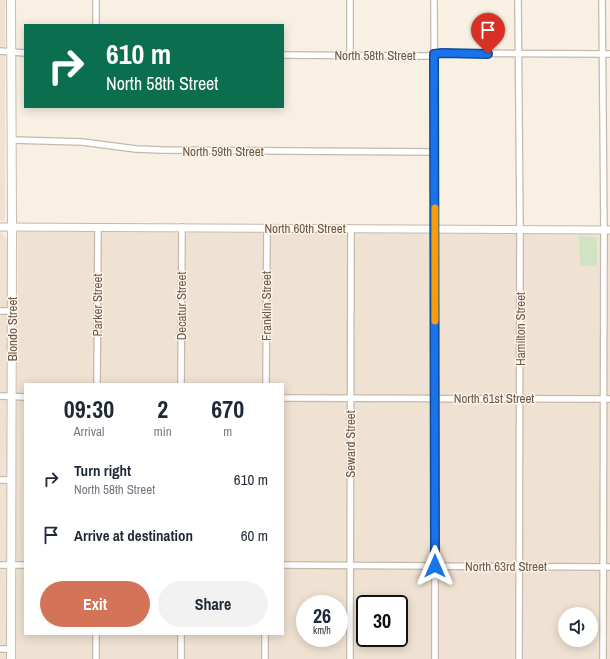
<!DOCTYPE html>
<style>
body{margin:0;font-family:"Archivo Narrow",sans-serif;background:#f2f2f3;color:#1f2937;height:100vh;display:flex;flex-direction:column;font-size:15px;white-space:nowrap}
*{box-sizing:border-box;margin:0}
p{font-size:13px;color:#747a83}
.icon{flex:none;width:22px;height:22px;fill:none;stroke:currentColor;stroke-width:2;stroke-linecap:round;stroke-linejoin:round}
.map{position:relative;flex:1;overflow:hidden}
.drawer{position:absolute;left:24px;top:383px;width:260px;height:252px;display:flex;flex-direction:column;background:#fff;border-radius:0px;box-shadow:0 2px 10px #0003}
.drawer>*{flex:none}
.top-card{position:absolute;left:24px;top:24px;width:260px;height:84px;border-radius:0px;box-shadow:0 2px 10px #0003;background:#0b6e4f;color:#fff;overflow:hidden}
.buttons{position:absolute;left:558px;top:607px;display:grid;gap:8px}
.buttons a{display:grid;place-items:center;width:40px;height:40px;border-radius:50%;background:#fff;box-shadow:0 2px 10px #0003;font-size:20px}
.speed{position:absolute;left:296px;top:595px;display:flex;gap:8px;font-size:20px;font-weight:700;text-align:center}
.speed>*{display:grid;place-content:center;width:52px;height:52px;border-radius:50%;background:#fff;box-shadow:0 2px 10px #0003;line-height:1}
.speed small{font-size:10px;font-weight:400}
.speed .limit{border:2px solid #111;border-radius:6px;background:#fff;color:#111}
.pin{position:absolute;display:grid;place-items:center;width:34px;height:34px;color:#fff;margin:-41px -17px;border-radius:50% 50% 50% 0;rotate:-45deg;box-shadow:0 0 4px #0007}
.pin .icon{rotate:45deg}
.me{position:absolute;width:44px;margin:-22px;rotate:0deg;stroke-linejoin:round;filter:drop-shadow(0 0 3px #0008)}
.turn{display:flex;align-items:center;gap:14px;height:84px;padding:0 16px;font-size:18px}
.turn .icon{width:52px;height:52px;stroke-width:2.5}
.turn b{display:block;font-size:28px;line-height:34px}
.eta{display:flex;justify-content:space-evenly;align-items:center;height:68px;text-align:center}
.eta b{font-size:24px;font-weight:700;line-height:28px}
.action{display:flex;gap:8px;margin-top:auto;padding:8px 16px}
.action a{flex:1;height:46px;border-radius:24px;background:#d37358;color:#fff;font-size:16px;font-weight:700;line-height:46px;text-align:center}
.action a+a{background:#f2f2f3;color:#1f2937}
ul{padding:0;list-style:none}
li{display:flex;align-items:center;gap:12px;height:56px;padding:0 16px}
li div{flex:1}
li b{display:block;font-size:15px}
li em{font-style:normal}
.map>svg:first-child{display:block}
.residential{fill:#efe2d2;fill-rule:evenodd}
.green{fill:#d0e4c4}
.lines{fill:none;stroke-linecap:round;stroke-linejoin:round}
.minor-casing{stroke:#c7b8ac;stroke-width:8}
.tertiary-casing{stroke:#c7b8ac;stroke-width:9}
.secondary-casing{stroke:#ccbaac;stroke-width:10}
.minor{stroke:#fff;stroke-width:5.5}
.tertiary{stroke:#fff;stroke-width:7}
.secondary{stroke:#fff;stroke-width:8}
.route-casing{stroke:#114b97;stroke-width:10}
.route{stroke:#1a73e8;stroke-width:7}
.slow{stroke:#f59e0b;stroke-width:7}
.labels{text-anchor:middle;dominant-baseline:central;stroke-width:3;stroke-linejoin:round;paint-order:stroke}
.street-label{font-size:13px;fill:#6d584d;stroke:#fcf4e8}
</style>
<div class="map">
<svg width="610" height="659" viewBox="0 0 610 659">
<rect width="100%" height="100%" fill="#f8f0e3"/>
<path class="residential" d="M0,0H5V221H0Z
M0,232L4,235L7,242L8,441L6,659H0Z
M18,232L610,233V659H15ZM25,384H283V634H25ZM305,604H339V638H305ZM365,604H399V638H365ZM565,614H591V640H565Z"/>
<path class="green" d="M579,236L597,237V266H580Z"/>
<g class="lines">
<g class="minor-casing">
<path id="minor" d="M96,0V25
M350,0V55
M434,0L435,229V659
M518,0L520,229L519,659
M602,0L604,230L603,659
M0,51L25,53
M283,55L427,56L442,53L610,54
M12,140L82,142L136,149L161,150L435,152
M0,311H12
M97,384L98,227
M181,384L182,227
M266,384L267,228
M0,396L25,397
M283,398L610,399
M0,480H12
M0,565H25
M283,565L610,567
M0,649H11
M96,659V634
M181,659V634
M265,659V634
M350,659L351,228"/>
</g>
<g class="tertiary-casing">
<path id="tertiary" d="M0,227L610,230"/>
</g>
<g class="secondary-casing">
<path id="secondary" d="M11,0L12,227L11,659"/>
</g>
<use href="#minor" class="minor"/>
<use href="#tertiary" class="tertiary"/>
<use href="#secondary" class="secondary"/>
</g>
<g class="lines">
<g class="route-casing">
<path id="route" d="M435,566L434,54L442,53L488,54"/>
</g>
<use href="#route" class="route"/>
<path class="slow" d="M435,208V321"/>
</g>
<g class="labels">
<g class="street-label">
<text x="375" y="55">North 58th Street</text>
<text x="223" y="151">North 59th Street</text>
<text x="305" y="228">North 60th Street</text>
<text transform="translate(97 305) rotate(-90)">Parker Street</text>
<text transform="translate(181 306) rotate(-90)">Decatur Street</text>
<text transform="translate(266 306) rotate(-90)">Franklin Street</text>
<text transform="translate(12 329) rotate(-90)">Blondo Street</text>
<text transform="translate(520 329) rotate(-90)">Hamilton Street</text>
<text x="494" y="398">North 61st Street</text>
<text transform="translate(350 444) rotate(-90)">Seward Street</text>
<text x="506" y="566">North 63rd Street</text>
</g>
</g>
</svg>
<div class="buttons">
<a><svg class="icon" aria-label="sound" viewBox="0 0 24 24"><path d="M4 9h4l5-4v14l-5-4H4zM17 9q2 3 0 6"/></svg></a>
</div>
<div class="speed"><div>26<small>km/h</small></div><div class="limit">30</div></div>
<div class="pin" style="left:488px;top:54px;background:#d93025"><svg class="icon" aria-label="arrive" viewBox="0 0 24 24"><path d="M6 21V4h12l-3 4 3 4H6"/></svg></div>
<svg class="me" style="left:435px;top:566px" viewBox="-20 -20 40 40"><path d="M0-17L14 15 0 8-14 15z" fill="#1a73e8" stroke="#fff" stroke-width="4"/></svg>
<div class="top-card">
<div class="turn"><svg class="icon" aria-label="right" viewBox="0 0 24 24"><path d="M7 20v-9h11M14 6l5 5-5 5"/></svg><div><b>610 m</b>North 58th Street</div></div>
</div>
<section class="drawer">
<div class="eta">
<div><b>09:30</b><p>Arrival</p></div>
<div><b>2</b><p>min</p></div>
<div><b>670</b><p>m</p></div>
</div>
<ul>
<li><svg class="icon" aria-label="right" viewBox="0 0 24 24"><path d="M7 20v-9h11M14 6l5 5-5 5"/></svg><div><b>Turn right</b><p>North 58th Street</p></div><em>610 m</em></li>
<li><svg class="icon" aria-label="arrive" viewBox="0 0 24 24"><path d="M6 21V4h12l-3 4 3 4H6"/></svg><div><b>Arrive at destination</b></div><em>60 m</em></li>
</ul>
<div class="action"><a>Exit</a><a>Share</a></div>
</section>
</div>
